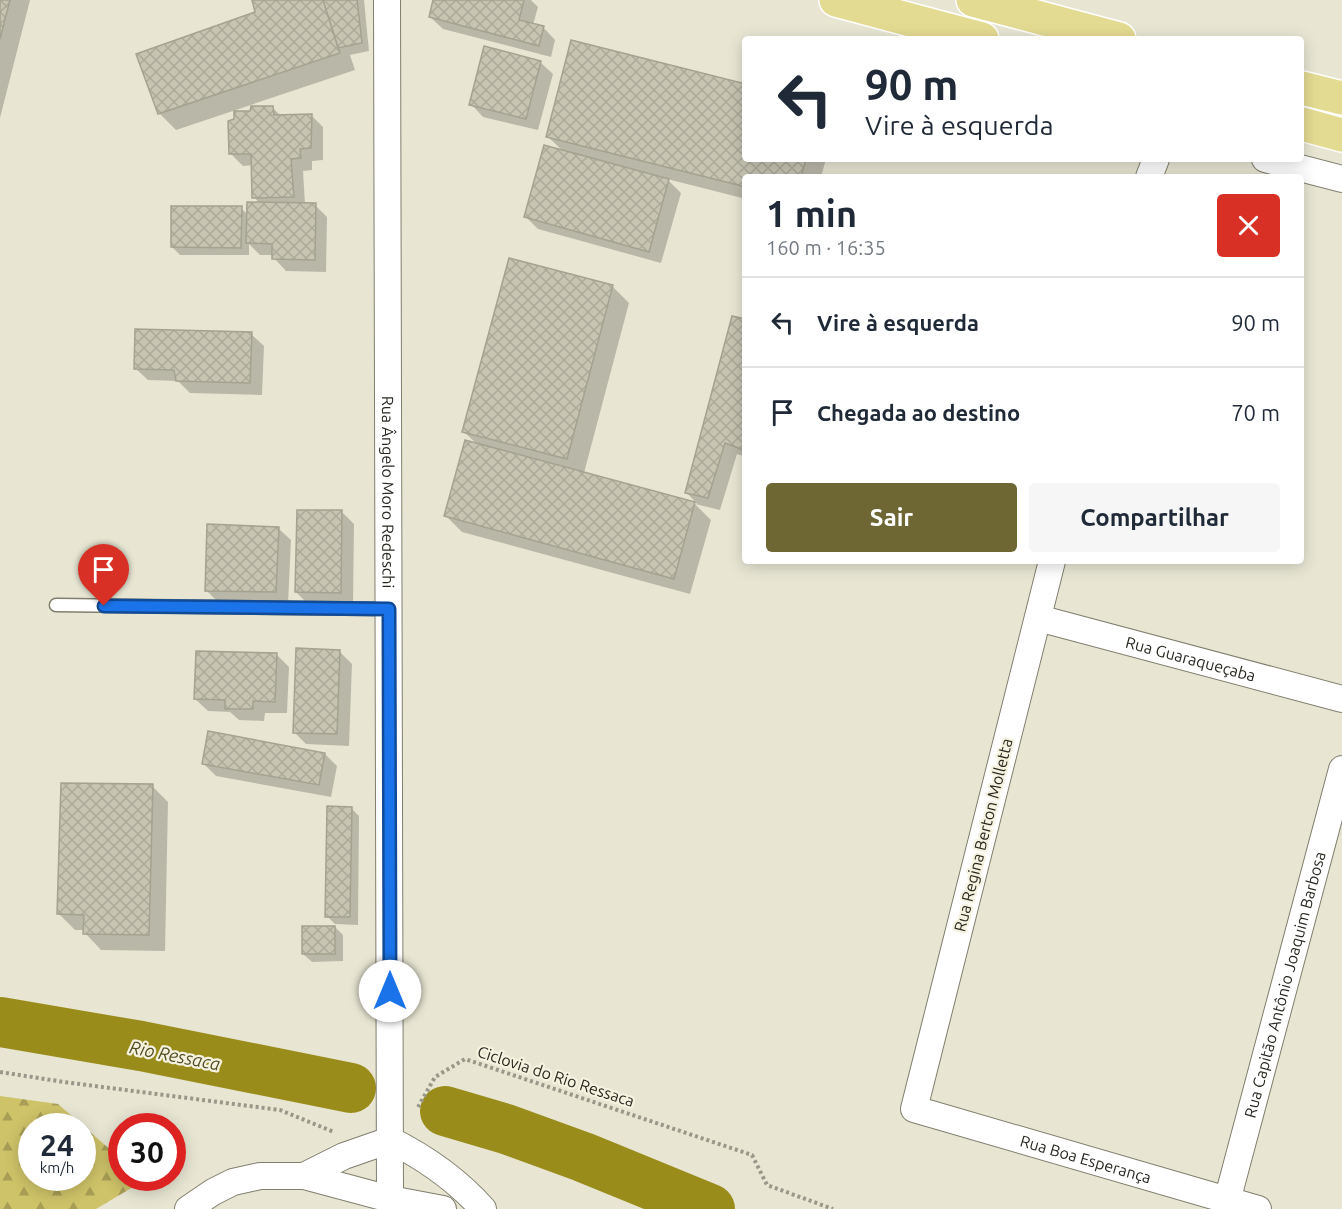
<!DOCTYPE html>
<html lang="pt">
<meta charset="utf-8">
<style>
body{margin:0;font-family:Ubuntu,sans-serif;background:#f6f6f7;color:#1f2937;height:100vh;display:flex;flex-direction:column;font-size:22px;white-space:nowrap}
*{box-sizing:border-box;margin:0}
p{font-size:20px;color:#747a83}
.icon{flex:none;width:33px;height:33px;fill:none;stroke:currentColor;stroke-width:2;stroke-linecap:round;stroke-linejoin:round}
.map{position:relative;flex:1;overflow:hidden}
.details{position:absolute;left:742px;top:174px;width:562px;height:390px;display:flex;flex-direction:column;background:#fff;border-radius:6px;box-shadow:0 3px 15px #0003}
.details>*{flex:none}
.guide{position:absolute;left:742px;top:36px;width:562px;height:126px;border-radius:6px;box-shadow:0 3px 15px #0003;background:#fff;color:#1f2937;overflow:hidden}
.speed{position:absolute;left:18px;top:1113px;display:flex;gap:12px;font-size:30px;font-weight:700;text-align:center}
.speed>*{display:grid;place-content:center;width:78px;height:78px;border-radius:50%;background:#fff;box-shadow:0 3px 15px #0003;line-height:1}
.speed small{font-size:15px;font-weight:400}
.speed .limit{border:9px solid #d22;background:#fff;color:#111}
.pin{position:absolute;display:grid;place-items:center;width:51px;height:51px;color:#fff;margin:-62px -26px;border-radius:50% 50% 50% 0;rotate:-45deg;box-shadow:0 0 6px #0007}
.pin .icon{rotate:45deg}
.me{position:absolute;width:66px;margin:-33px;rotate:0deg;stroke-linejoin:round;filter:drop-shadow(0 0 4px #0008)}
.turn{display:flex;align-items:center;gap:21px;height:126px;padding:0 24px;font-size:27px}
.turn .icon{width:78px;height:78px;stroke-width:2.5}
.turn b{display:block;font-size:42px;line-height:51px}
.round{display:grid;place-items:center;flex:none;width:63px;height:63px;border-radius:6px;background:#f6f6f7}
.head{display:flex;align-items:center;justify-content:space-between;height:102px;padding:0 24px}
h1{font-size:36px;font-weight:600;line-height:45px}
.button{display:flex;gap:12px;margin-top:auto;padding:12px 24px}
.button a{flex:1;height:69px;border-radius:6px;background:#6e6734;color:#fff;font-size:24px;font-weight:600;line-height:69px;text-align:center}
.button a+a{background:#f6f6f7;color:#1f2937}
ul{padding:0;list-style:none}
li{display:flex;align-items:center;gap:18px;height:90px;padding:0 24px;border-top:2px solid #e0e1e3}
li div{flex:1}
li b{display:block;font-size:22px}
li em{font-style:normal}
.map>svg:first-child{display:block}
.forest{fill:url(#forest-firs);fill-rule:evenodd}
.shadow{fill:#0003}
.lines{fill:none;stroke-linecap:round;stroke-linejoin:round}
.river{stroke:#9a8c1b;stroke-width:50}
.building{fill:url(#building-cross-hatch);stroke:#a4a290;stroke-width:1.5}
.service-casing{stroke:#807e6d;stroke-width:15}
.minor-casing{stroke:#807e6d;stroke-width:28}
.trunk-casing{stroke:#fff;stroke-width:36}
.path{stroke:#989789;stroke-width:4;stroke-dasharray:3 3;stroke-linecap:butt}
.service{stroke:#fff;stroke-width:12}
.minor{stroke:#fff;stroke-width:26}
.trunk{stroke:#e4db93;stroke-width:33}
.route-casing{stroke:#114b97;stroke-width:15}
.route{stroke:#1a73e8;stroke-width:10}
.labels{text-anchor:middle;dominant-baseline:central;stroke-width:4.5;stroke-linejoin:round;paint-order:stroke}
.street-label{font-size:16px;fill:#292821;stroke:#f5f3e0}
.water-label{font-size:18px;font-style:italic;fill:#534d23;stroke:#f5f3e0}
</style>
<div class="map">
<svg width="1342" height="1209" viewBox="0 0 1342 1209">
<defs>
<pattern id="forest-firs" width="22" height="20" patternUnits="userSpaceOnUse" patternTransform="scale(1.5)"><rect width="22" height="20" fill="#cfc369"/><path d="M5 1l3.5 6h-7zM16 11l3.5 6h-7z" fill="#a89e56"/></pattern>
<pattern id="building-cross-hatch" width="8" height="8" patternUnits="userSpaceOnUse" patternTransform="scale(1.5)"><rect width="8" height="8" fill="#c7c5b2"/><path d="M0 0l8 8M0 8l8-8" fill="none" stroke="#aba999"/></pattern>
</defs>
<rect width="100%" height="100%" fill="#e8e6d3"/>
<path class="forest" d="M0,1096L58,1104L121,1159L122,1178H142L145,1180L96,1209H0ZM32,1126H82V1178H32Z"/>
<path class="shadow" d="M0,0H30L0,118Z
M253,0H364L369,51L350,55L355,70L176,130L160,114L138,55L257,13Z
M435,0H531L538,7L533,25L543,27L555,40L551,57L443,29L430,17Z
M540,62L553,74L538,130L483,117L471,104Z
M272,107L281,116L311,115L323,127V160L312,161V170L303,171L305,204L315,205L327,217L326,272L286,271L274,258V255H260L249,244V255H180L172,247L241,208L248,215L260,204L254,197L253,165L243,166L230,153L251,113Z
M548,137L746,159H826L821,177H746V199L667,179L681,193L661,263L538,229L526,217L563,151Z
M612,286L629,303L584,473L698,505L687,493L746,321V457L737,454L720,510L695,504L711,520L690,594L462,532L446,516L477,444L464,432Z
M251,334L264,346L262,395L190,393L178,381L148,380L135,368Z
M342,512L354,524L353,605L308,604L296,592Z
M278,528L291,540L288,604L218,602L206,590Z
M339,651L352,664L349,746L306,744L294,732Z
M277,655L289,667L287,713H265L264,721L239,720L230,712L208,711L195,699Z
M325,754L337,766L331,797L216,776L203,763Z
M152,786L168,802L165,951L101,950L85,933V930H75L59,914Z
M351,808L359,816L358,925L335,924L327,916Z
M335,927L343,935V961L312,962L303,954Z"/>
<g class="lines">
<path class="river" d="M0,1022L141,1046L351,1088
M445,1111L506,1129L583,1157L710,1209"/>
</g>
<path class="building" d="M0,0H10L0,39Z
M252,0H323L340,53L158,114L136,54L255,12Z
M323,0H357L362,43L338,48Z
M433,0H524L519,20L544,26L539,46L429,17Z
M571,40L746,84V159H806L801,177H746V187L546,137Z
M484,46L541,61L526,119L469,105Z
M251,106H273L274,115L312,114L311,148L300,149L301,158L291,159L294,197L252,198L251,154H229L228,121L234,119V111H250Z
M544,145L669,179L649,252L524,217Z
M247,202L316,203L315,260L272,259V244L246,243Z
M171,206H242L241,248L171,247Z
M509,258L613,285L567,459L462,432Z
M732,316L746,319V451L725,443L708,498L685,493Z
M135,329L252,332L250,383L176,381L174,370L134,369Z
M465,440L695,502L674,579L444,516Z
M297,510H342L341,593L295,592Z
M207,524L279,527L276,592L205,591Z
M296,648L340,650L337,734L293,733Z
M196,651L277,653L275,702L253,701V709H225V700L194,699Z
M208,731L325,753L319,785L202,764Z
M61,783L153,784L149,935L83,934L84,915L57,914Z
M327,806L352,807L350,917H325Z
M302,926H335V954H302Z"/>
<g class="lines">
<g class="service-casing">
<path id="service" d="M56,605L389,609"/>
</g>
<g class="minor-casing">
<g id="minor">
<path id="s1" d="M387,0L390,1199"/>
<path d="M1265,159L1342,179"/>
<path d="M1149,177L1156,159"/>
<path id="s2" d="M1052,561L914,1109L1258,1209"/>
<path id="s3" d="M1038,618L1342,699"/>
<path d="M304,1176L344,1156L390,1140C424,1157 458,1181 483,1209"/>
<path id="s4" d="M1227,1201L1342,769"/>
<path d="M188,1209L213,1192L233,1182L260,1176H304L390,1199L443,1209"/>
</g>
</g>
<g class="trunk-casing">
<path id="trunk" d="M836,0L982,39
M973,0L1119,39
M1302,88L1342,98
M1302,124L1342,135"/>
</g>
<path class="path" d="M0,1072L64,1082L280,1110L334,1132
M418,1107L435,1077L465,1059L752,1155L767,1185L833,1209"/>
<use href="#service" class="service"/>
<use href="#minor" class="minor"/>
<use href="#trunk" class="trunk"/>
</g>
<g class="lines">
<g class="route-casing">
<path id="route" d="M104,606L389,609L390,991"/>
</g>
<use href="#route" class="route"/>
</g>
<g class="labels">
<g class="street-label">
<text stroke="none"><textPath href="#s1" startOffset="492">Rua Ângelo Moro Redeschi</textPath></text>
<text stroke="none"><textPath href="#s3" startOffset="158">Rua Guaraqueçaba</textPath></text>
<text transform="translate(983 835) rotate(-76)">Rua Regina Berton Molletta</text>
<text stroke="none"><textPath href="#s4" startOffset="224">Rua Capitão Antônio Joaquim Barbosa</textPath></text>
<text transform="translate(556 1076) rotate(18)">Ciclovia do Rio Ressaca</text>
<text stroke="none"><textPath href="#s2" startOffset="744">Rua Boa Esperança</textPath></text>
</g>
<g class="water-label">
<text transform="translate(175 1055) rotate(11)">Rio Ressaca</text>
</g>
</g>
</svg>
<div class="speed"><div>24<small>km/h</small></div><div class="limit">30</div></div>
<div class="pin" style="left:104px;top:606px;background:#d93025"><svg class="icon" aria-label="arrive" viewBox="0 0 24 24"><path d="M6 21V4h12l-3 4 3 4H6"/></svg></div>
<svg class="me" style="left:390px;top:991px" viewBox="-20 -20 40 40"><circle r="19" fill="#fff"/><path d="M0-13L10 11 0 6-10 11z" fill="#1a73e8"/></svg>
<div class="guide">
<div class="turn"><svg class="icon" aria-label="left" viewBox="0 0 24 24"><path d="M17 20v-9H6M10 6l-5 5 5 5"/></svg><div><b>90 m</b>Vire à esquerda</div></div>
</div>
<section class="details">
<div class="head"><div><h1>1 min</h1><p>160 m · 16:35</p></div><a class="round" style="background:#d93025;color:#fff"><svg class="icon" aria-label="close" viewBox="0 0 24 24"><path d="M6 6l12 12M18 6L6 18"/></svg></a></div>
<ul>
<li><svg class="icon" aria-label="left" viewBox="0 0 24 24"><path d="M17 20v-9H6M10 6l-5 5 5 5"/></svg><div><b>Vire à esquerda</b></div><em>90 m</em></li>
<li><svg class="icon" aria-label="arrive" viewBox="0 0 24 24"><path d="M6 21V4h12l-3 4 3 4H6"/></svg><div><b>Chegada ao destino</b></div><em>70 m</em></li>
</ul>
<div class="button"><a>Sair</a><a>Compartilhar</a></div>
</section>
</div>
